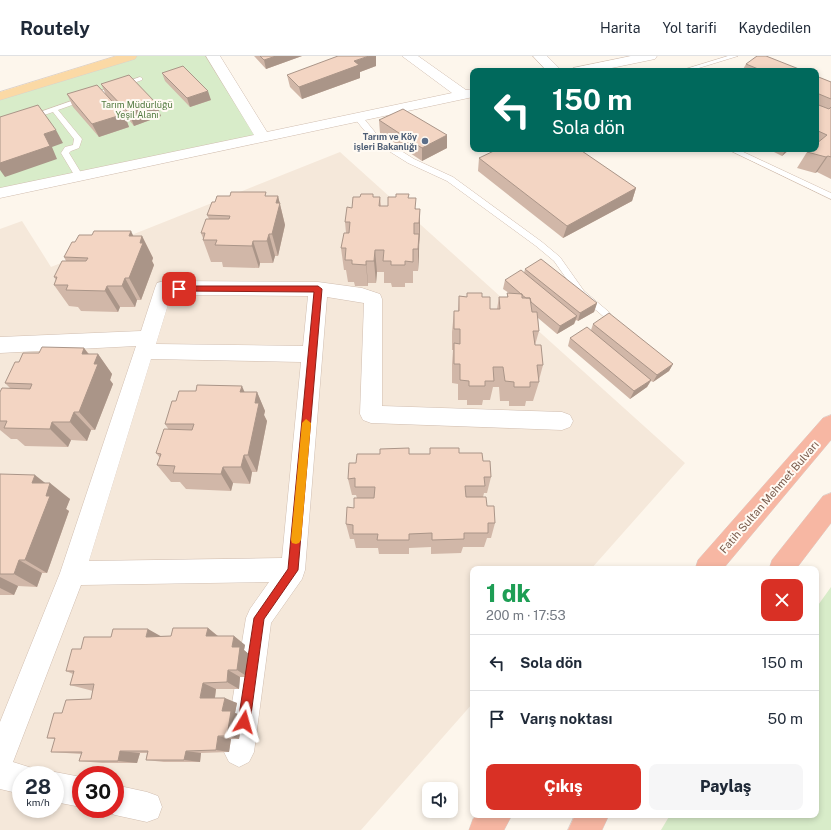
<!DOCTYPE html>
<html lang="tr">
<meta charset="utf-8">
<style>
body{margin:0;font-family:"Public Sans",sans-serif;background:#f6f6f7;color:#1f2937;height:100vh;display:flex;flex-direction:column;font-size:15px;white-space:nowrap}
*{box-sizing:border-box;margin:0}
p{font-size:13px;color:#747a83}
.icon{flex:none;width:22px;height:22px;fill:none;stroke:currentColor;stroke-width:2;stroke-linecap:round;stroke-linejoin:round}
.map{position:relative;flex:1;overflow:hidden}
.drawer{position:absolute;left:470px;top:510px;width:349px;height:252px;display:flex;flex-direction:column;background:#fff;border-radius:8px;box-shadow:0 2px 6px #0003}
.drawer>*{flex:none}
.banner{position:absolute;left:470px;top:12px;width:349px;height:84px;border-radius:8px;box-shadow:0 2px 6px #0003;background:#00695c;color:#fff;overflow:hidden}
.tools{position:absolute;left:422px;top:726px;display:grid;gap:8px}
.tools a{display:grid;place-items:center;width:36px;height:36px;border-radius:8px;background:#fff;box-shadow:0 2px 6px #0003;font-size:20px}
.speed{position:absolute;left:12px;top:710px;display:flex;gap:8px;font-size:20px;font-weight:700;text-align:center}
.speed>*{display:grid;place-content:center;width:52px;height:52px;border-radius:50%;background:#fff;box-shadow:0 2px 6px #0003;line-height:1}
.speed small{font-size:10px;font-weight:400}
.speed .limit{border:6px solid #d22;background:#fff;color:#111}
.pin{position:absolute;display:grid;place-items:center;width:34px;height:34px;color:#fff;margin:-17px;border-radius:8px;box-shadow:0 2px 6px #0006}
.me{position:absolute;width:44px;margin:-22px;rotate:8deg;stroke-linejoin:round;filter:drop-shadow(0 0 3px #0008)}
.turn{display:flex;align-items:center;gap:14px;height:84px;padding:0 16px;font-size:18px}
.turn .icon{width:52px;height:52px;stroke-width:2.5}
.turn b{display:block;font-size:28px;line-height:34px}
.round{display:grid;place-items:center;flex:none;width:42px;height:42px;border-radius:8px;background:#f6f6f7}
.overview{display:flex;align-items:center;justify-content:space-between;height:68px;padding:0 16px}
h1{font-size:24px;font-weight:800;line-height:30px;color:#1e9e55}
.cta{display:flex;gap:8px;margin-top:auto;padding:8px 16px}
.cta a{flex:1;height:46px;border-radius:8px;background:#d93025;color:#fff;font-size:16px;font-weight:800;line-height:46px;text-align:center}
.cta a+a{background:#f6f6f7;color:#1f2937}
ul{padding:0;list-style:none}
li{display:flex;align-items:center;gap:12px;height:56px;padding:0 16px;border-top:1px solid #e0e1e3}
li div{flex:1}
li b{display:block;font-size:15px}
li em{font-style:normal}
header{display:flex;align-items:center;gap:24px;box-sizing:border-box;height:56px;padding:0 20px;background:#fff;border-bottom:1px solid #e0e1e3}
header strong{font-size:19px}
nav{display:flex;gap:22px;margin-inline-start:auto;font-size:14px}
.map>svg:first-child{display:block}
.residential{fill:#f5e8da;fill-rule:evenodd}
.green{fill:#d8ecc9}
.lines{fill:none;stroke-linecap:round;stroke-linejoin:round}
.lane-casing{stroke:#d1beb0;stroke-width:1}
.street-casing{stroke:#d1beb0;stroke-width:1}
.primary-casing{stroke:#dad1cd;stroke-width:1}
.highway-casing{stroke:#dad1cd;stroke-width:1}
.lane{fill:#fff;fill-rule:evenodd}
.street{fill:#fff;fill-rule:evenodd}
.primary{fill:#fbd9a5;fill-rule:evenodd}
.highway{fill:#f7b7a3;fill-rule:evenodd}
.wall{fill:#d1b7a8}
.shaded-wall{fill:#aa9588}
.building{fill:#f3d5c3;stroke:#aa9588}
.route{fill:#d93025;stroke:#8d1f18}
.slow{fill:#f59e0b}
.service-dot{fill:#5c6f8a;stroke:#fffaf3;stroke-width:1.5}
.labels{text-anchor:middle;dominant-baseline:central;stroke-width:4;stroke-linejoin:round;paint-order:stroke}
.far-park-label{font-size:9px;fill:#537a41;stroke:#fffaf3}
.far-service-label{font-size:9px;font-weight:bold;fill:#4e5e75;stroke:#fffaf3;text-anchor:end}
.street-label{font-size:11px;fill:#7a5c4d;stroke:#fffaf3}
</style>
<header>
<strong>Routely</strong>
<nav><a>Harita</a><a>Yol tarifi</a><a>Kaydedilen</a></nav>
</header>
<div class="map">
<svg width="831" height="774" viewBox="0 0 831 774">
<rect width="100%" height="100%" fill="#fdf6ec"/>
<path class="residential" d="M340,96L685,407L591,513H473V647L361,774H0V173L22,165L51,211ZM21,719H55V753H21ZM81,719H115V753H81Z"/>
<path class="green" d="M130,0H213L263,81L0,137V40Z
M831,531V774H661L670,759H816V552Z"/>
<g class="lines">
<g class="lane-casing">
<path id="lane" d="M728,0H738L689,15H679Z
M140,21L142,22V24L58,54L82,83L79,92L71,95L69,97L83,120L82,122H76L61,97L65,91L73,89L74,83L53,56L0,74V70Z
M355,59H361L379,81L414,103L453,121L542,186L560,201L584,235L609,256L611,258L609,260H603L578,239L554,205L536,190L447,125L408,107L373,85L355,63Z
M727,93H737L831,137V143Z"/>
</g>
<g class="street-casing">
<path id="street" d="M206,0H220L267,76L452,37L402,0H418L466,34L473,33V41L0,142V132L254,79Z
M533,0H547L562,15H547Z
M631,0H657L655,3L597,15H571L573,12Z
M164,225L318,226L362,232L380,238L382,243V350L562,356L570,359L573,365L570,371L562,374L371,367L363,364L360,358L364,247L327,241L305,514L302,523L271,567L254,696L249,706L239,711L229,706L224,696L246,562L250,553L269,526L81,529L13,706L32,712L34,719H21V738L0,733V666L60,517L136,290L0,297V281L141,275L155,232L157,227ZM171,239L308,240L303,290L156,288ZM151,303L301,306L282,502L89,505Z
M55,716L81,721V751L55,746V719H48Z
M115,729L147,736L158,740L162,751L158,762L147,766L115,759L104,755V753H115Z"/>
</g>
<g class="primary-casing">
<path id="primary" d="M116,0H137L135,3L0,44V36Z"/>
</g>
<g class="highway-casing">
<path id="highway" d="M831,359V384L723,513H695L698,504L823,362Z
M831,437V467L796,513H769L772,504L823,440Z
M477,759H512L504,774H469L473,763Z
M575,759H609L602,774H568Z"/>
</g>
<use href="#lane" class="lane"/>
<use href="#street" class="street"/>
<use href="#primary" class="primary"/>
<use href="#highway" class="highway"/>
</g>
<path class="wall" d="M254,0H302L266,13L255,1Z
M746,8L804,15H742Z
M376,10L360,16V22L302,43L290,31L287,19Z
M162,17L211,44L190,51L165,25Z
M816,20L831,26V123L817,116L815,117L797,112L807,96L816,93Z
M101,28L161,60L134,70L125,59L129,71L99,81L73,51L67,38L106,39Z
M379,64L447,92L422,105L380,77Z
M768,93H790L782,100Z
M479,102L636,132L632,145L563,182L478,115Z
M267,140H278L285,169L278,200H275L273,207H260L259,212L223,211L222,206H211L203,184V182L201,177L209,163L207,159L215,146Z
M374,141H380L381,150H388L409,142L416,153H420V175L418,215H413V227H405V231H392L391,227H384V216H377L376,227H368V230H355L354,226H348L346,214H344L341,192L346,177L345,166L352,152Z
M133,180H142L153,202L152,205L154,209L141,244H137L135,251H120L118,256L81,255L78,251L69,250L54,229L56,224L54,221L66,205L64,201Z
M525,213L597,247L594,256L578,265L576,264L574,268L557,278L538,262L539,275L535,289L543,309L539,324V326L533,345H526L525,350H509V345H500L499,331H493L490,344H483L482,349H467V344H458V328L452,327V308L453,294H452V276L454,255H458L459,240L467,241V237L482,241L490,253H497L499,241H507V237H509L503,233L505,224L524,217Z
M593,268L673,308L669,315L653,326L651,325L647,331L630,343L568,290L570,282L591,274Z
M84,292L89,298H98L112,318L110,324L113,328L95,374H91L87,385L71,384L68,391L25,390L17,383H11L0,374V336L10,332L5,327L19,306L39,297Z
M244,336H257L265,355L264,359L267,365L257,416H252L250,428L233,427L231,435L186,433L180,426H171L157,409L160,402L156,397L169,374L165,368Z
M430,392L459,397L483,405L491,421L487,437H484L483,441L487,450L495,467L491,482H487L484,491H463L461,497L431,498V491L409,492V498H379L378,492H356L354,483H350L346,468L354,452L357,442L356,439H352L348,423L356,407L380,398H430Z
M0,418L45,427L70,443L66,453L69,455L47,517H42L37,531L18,530L14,539H0Z
M208,572L218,580H234L245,589L244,594L251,600L248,621H240L239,633H216L215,642L237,647L235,657L243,660L239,683H231L229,696L201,697L200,706H164L146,704L147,697H140L137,707H102L79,705L81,698L51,696L55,683L47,682L62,657L91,643L93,635L70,629L73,618L66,615L81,593L161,580H171Z"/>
<path class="shaded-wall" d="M276,0H302L266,13L264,4Z
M369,0H376V10L360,16V22L302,43L299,31L354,5Z
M208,35L211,44L190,51L187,42Z
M156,47L161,60L134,70L129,57Z
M124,58L129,71L99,81L92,68Z
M56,74L63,87L52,91L57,103L5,121L0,114V107L44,78Z
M447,79V92L422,105V92Z
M786,93H790L782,100Z
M828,100L817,116L815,117L826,101Z
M636,132L632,145L563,182L567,170Z
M278,140L285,169L278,200L272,178L276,147Z
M420,153V175L419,189V167Z
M131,175L140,194V187L142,180L153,202L152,205L154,209L141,244L129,222V180Z
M269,178L275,200L273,207L267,185Z
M419,178V200L418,215V193Z
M253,185L260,207L259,212L252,190Z
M375,194L377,216L376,227L374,205Z
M366,205L368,227V230L366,209Z
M125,222L137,244L135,251L122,230Z
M107,230L120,251L118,256L105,235Z
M597,247L594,256L578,265L580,257Z
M577,260L574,268L557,278L560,270Z
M84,292L94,306L98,298L112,318L110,324L113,328L95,374L79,356L82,298Z
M673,308L669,315L653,326L657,319Z
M651,324L647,331L630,343L634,335Z
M242,330L250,349L240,336Z
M257,336L265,355L264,359L267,365L257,416L248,399L255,347Z
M74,356L91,374L87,385L70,366Z
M52,366L71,384L68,391L50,373Z
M244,399L252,416L250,428L241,411Z
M223,411L233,427L231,435L221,418Z
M35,419L49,430L50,427L70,443L66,453L69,455L47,517L25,504L32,427Z
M19,504L42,517L37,531L14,518Z
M0,521L18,530L14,539L0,532Z
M208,572L220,582L206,580Z
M148,573L164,582L146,581Z
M234,580L245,589L244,594L251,600L248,621L237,614L232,591Z
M228,614L240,621L239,633L227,626Z
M203,627L216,633L214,648L200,642Z
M225,642L237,647L235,657L243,660L239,683L227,680L222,655Z
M218,680L231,683L229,696L216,694Z
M120,695L140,697L137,707L118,705Z
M186,695L201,697L200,706L184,704Z"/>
<path class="building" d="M260,0H276L264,4Z
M338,0H369L354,5L359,9L299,31L287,19Z
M757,0H766L804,15H763L746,8Z
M183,10L208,35L187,42L162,17Z
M129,19L156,47L129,57L101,28Z
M816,20L831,26V43L819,38L816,40Z
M97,29L124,58L92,68L67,38Z
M816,48L829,53L831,51V101L828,100L826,101L807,96L810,93H816V88L827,79L816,74Z
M38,49L56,74L44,78L50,90L0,107V61Z
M403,53L447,79L422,92L379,64Z
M498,93H579L636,132L567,170L479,102Z
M231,136H266L265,140H278L276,147H280L272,178H269L267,185H253L252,190L215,189L217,184H203L205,177H201L206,163H229L230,160L207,159L212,146H215L217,140H230Z
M361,138H373V141H380L379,150H388V141H396V138H409L408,142H416L415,153H420L419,167H414V178H419L418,193H413V206L405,205V209H391V205H383L384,194H375L374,205H366V209L352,208V204H345L346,192H341L344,177H349L350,166H345L347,151L352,152L353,141H360Z
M94,175H131L129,180H142L140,187H143L129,222H125L122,230H107L105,235L66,234L68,229H54L57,221H54L62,205H86L88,202L64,201L72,186H75L79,179H92Z
M541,203L597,247L580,257L525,213Z
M521,214L577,260L560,270L531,246L530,242H526L522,239V238H521L505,224Z
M467,237H482V241H490V253H500L499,241H508L507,237L522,238V242H530L532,256H537L539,275H533L535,289H541L543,309H537L539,326H530V331H514V326L505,325L503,311H493L494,325H485V330H469V325L460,324V308H454V287L460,288V273H454V255H459V240L467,241Z
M609,257L673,308L657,319L593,268Z
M587,271L651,324L634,335L570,282Z
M42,291L84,292L82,298H98L94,308H98L79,356H74L70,366H52L50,373L4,372L7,365H0V336L2,332L30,333L32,328L5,327L15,306H19L23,297H39Z
M197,329L242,330L240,336H257L255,347H259L248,399H244L241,411H223L221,418L173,417L175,410L157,409L161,398L156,397L164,373L192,374L194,368H165L172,345H176L179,335H196Z
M409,392V398H430V392H459V397H482L483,405H490L491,421H484L485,430H465L466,441H486L487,450H494L495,467H488V477H464V483L432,484V477L409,478V484H377L378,478H353V469L346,468L347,451L354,452V442H374L375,431H355V422L348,423L349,407H356L357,398H380V393Z
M0,418L35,419L32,427H50L46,440H50L25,504H19L14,518H0Z
M173,572H208L206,580H234L232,591H240L237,614H228L227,626L203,627L200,642H225L222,655H231L227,680H218L216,694L186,695L184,704H146L148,695H120L118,705H79L82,696H51L55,682H47L54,657H62L66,644L91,643L94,628L70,629L74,615H66L72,593H81L84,581H111L113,573H148L146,581L171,580Z"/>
<path class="route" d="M179,230H318L322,233L298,514L264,563L250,666L248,670L244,672L240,670L238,666L254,562L288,513L314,236L179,235L175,233Z"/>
<path class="slow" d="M306,363L311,367L301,484L299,487L296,488L292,487L291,484L302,367Z"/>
<circle class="service-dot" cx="425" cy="85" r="4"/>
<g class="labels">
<g class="far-park-label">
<text x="137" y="48">Tarım Müdürlüğü<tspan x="137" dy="10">Yeşil Alanı</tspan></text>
</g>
<g class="far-service-label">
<text x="417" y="80">Tarım ve Köy<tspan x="417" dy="10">işleri Bakanlığı</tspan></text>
</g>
<g class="street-label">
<text transform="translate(769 441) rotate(-49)">Fatih Sultan Mehmet Bulvarı</text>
</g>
</g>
</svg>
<div class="tools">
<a><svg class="icon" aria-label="sound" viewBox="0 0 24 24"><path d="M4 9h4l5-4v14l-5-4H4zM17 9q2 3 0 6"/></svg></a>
</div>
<div class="speed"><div>28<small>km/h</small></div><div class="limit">30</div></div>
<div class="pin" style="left:179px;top:233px;background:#d93025"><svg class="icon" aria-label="arrive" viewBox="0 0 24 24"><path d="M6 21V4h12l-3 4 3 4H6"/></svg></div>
<svg class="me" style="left:244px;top:666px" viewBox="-20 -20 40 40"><path d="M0-17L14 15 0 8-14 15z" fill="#d93025" stroke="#fff" stroke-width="4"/></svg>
<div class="banner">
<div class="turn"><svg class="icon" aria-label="left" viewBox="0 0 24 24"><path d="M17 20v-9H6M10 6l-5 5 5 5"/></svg><div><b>150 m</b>Sola dön</div></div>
</div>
<section class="drawer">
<div class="overview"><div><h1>1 dk</h1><p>200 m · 17:53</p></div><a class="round" style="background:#d93025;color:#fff"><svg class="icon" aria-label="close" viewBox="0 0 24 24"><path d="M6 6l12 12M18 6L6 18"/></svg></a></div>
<ul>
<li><svg class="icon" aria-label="left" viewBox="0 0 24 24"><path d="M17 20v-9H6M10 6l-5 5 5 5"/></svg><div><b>Sola dön</b></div><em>150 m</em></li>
<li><svg class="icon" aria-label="arrive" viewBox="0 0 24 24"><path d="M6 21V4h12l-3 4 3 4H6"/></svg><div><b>Varış noktası</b></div><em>50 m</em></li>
</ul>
<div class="cta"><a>Çıkış</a><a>Paylaş</a></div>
</section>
</div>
